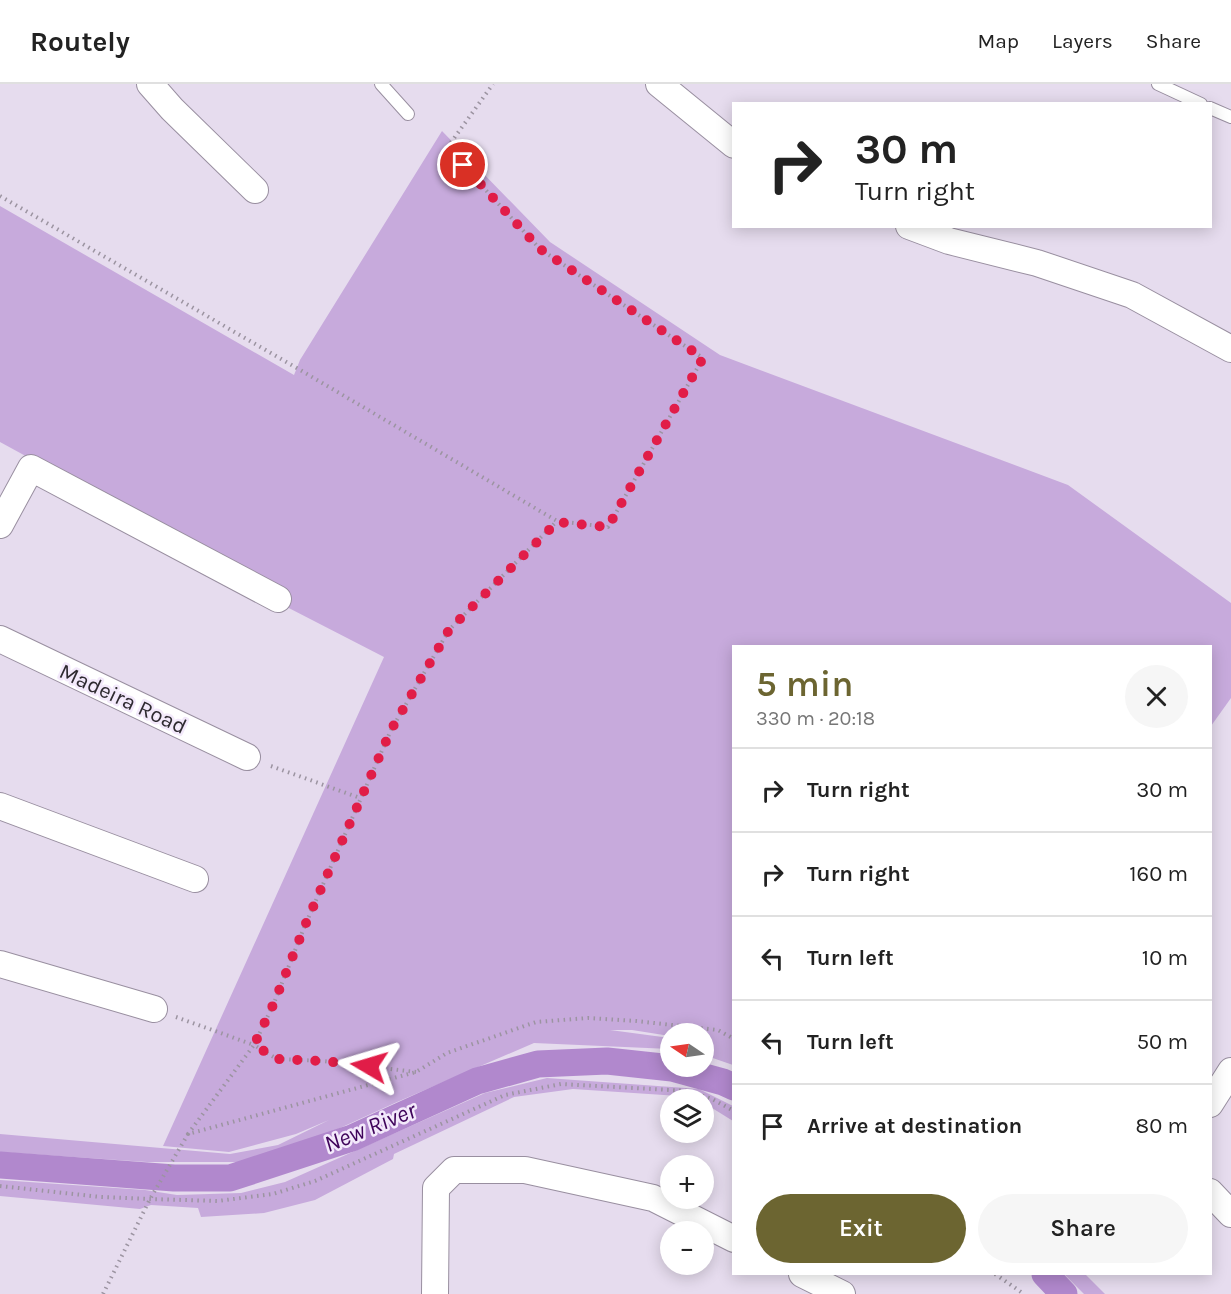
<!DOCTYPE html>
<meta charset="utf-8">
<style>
body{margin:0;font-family:Karla,sans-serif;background:#f6f6f6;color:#222;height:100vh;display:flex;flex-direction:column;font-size:22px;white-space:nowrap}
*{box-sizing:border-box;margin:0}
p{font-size:20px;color:#767676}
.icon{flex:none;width:33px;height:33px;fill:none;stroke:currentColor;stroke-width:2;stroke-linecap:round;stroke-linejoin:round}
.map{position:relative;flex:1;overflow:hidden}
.details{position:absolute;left:732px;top:561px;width:480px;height:630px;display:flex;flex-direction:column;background:#fff;border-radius:0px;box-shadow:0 3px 15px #0003}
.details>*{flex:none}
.banner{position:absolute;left:732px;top:18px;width:480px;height:126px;border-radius:0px;box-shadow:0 3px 15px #0003;background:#fff;color:#222;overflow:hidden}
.needle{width:39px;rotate:283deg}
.fabs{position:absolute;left:660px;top:939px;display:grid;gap:12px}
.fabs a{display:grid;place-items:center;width:54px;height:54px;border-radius:50%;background:#fff;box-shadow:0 3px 15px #0003;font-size:30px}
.pin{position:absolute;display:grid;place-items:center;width:51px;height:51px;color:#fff;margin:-26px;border:3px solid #fff;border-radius:50%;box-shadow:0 2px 6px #0007}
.me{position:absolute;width:66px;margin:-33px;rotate:277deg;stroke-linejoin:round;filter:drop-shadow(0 0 4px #0008)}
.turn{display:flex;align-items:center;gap:21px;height:126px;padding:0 24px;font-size:27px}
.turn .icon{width:78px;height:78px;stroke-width:2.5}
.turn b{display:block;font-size:42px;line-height:51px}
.round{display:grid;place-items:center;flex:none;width:63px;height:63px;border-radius:32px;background:#f6f6f6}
.headline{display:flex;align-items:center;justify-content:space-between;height:102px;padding:0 24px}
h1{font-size:36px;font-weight:600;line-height:45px;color:#6c6531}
.cta{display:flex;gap:12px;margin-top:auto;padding:12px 24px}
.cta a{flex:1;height:69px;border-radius:36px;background:#6c6531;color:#fff;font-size:24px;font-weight:600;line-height:69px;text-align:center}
.cta a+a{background:#f6f6f6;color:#222}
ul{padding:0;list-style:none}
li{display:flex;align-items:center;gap:18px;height:84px;padding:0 24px;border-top:2px solid #e0e0e0}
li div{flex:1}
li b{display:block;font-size:22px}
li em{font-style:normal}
header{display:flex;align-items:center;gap:36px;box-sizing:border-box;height:84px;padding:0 30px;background:#fff;border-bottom:2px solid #e0e0e0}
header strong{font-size:28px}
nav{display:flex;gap:33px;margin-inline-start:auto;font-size:21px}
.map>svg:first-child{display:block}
.green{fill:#c7aadc}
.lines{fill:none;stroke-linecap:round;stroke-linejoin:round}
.canal{stroke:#b188cd;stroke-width:27}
.lane-casing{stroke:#998fa0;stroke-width:14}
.street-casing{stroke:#998fa0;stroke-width:28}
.path{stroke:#9c94a1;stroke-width:4;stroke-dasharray:1.5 4.5;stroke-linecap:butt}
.lane{stroke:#fff;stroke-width:12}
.street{stroke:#fff;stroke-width:26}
.route{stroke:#e11d48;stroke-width:10;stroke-dasharray:0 18}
.labels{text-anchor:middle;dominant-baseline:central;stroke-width:5;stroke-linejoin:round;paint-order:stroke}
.street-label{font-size:22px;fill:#2e2a30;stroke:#f3e9fb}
.water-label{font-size:24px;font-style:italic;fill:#3f045a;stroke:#f3e9fb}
</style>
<header>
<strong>Routely</strong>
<nav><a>Map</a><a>Layers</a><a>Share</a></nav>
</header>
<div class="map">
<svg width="1231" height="1210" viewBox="0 0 1231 1210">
<rect width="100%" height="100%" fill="#e6dcee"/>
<path class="green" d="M442,47L550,158L720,271L1068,401L1231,519V614L1211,642L1210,562H734L733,981L704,971V950H670V952L632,946H610L670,954V965L534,959L397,1018L305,1060L241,1078H147L0,1068V1050L230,1070L278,1061L329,1036L296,1050L229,1068L163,1062L384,573L281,520L161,446L0,358V122L294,291L300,276Z
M547,994L699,1005L733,1022V1037L704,1019V1016L694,1013L573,1005L514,1013L394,1070L393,1075L315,1116L264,1129L201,1133L198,1124L151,1121L140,1125L0,1112V1096L145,1106L177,1111L241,1109L285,1098L485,1009Z
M1064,1190H1085L1105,1210H1084Z"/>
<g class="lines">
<path class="canal" d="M0,1081L174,1094H230L352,1054L477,997L538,980L607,977L672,984L723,998L734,1003
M1045,1190L1064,1210"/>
<g class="lane-casing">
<path id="lane" d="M381,0L408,30
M1158,0L1201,20
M1210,24L1231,33"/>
</g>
<g class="street-casing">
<path id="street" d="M150,0L172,25L255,106
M659,0L734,61
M909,142L949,157L1037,179L1132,211L1231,265
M0,441L31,384L278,515
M0,555L247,673
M0,722L195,795
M0,880L154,925
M1210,1020L1231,987
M1210,1108L1231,1130
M802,1190L842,1210
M435,1210L436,1104L454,1086H525L653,1114L734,1155"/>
</g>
<path class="path" d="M0,112L295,283L557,437L608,443L703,274L540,165L447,64L493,0
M271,682L360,714
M176,933L254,961L274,919L306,839L391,646L449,546L557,437
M416,988L323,977L277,975L254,961L188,1050L416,988L447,969L536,938L588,934L636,937L718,946L734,955
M0,1102L101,1113L150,1115L218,1117L273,1110L315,1097L505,1011L561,1000L689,1007L712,1015L734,1027
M995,1190L1024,1210
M103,1210L150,1115L188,1050"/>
<use href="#lane" class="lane"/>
<use href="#street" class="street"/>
</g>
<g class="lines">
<path class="route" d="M369,982L323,977L277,975L254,961L274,919L306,839L391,646L449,546L557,438L608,443L703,274L540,165L463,81"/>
</g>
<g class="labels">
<g class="street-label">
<text transform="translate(123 615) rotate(25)">Madeira Road</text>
</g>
<g class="water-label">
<text transform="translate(370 1043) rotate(-22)">New River</text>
</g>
</g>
</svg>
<div class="fabs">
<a><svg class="needle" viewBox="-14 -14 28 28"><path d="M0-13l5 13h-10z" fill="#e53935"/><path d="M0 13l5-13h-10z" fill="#767676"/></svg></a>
<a><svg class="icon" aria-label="layers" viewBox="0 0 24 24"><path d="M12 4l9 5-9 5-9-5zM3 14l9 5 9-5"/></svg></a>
<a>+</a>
<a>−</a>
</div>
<div class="pin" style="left:463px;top:81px;background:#d93025"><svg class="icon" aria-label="arrive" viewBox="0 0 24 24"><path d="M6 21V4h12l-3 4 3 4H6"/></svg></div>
<svg class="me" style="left:369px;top:982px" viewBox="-20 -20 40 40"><path d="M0-17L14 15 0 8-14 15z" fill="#e11d48" stroke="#fff" stroke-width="4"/></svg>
<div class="banner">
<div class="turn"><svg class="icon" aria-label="right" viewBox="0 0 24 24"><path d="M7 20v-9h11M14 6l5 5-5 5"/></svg><div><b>30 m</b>Turn right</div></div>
</div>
<section class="details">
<div class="headline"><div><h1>5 min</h1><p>330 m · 20:18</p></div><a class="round"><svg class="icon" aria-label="close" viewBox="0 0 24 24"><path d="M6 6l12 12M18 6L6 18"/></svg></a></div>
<ul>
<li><svg class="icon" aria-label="right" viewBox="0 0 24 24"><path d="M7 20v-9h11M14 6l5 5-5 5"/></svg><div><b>Turn right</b></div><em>30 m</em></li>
<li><svg class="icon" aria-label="right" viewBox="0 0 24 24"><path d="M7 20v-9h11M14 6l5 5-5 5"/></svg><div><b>Turn right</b></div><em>160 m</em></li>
<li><svg class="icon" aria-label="left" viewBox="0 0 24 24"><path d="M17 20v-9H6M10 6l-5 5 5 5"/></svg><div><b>Turn left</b></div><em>10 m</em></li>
<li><svg class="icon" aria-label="left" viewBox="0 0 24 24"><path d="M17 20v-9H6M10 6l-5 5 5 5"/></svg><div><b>Turn left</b></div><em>50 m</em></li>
<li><svg class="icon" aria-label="arrive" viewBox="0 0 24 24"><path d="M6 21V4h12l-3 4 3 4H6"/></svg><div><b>Arrive at destination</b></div><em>80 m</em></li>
</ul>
<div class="cta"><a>Exit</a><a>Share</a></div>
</section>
</div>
